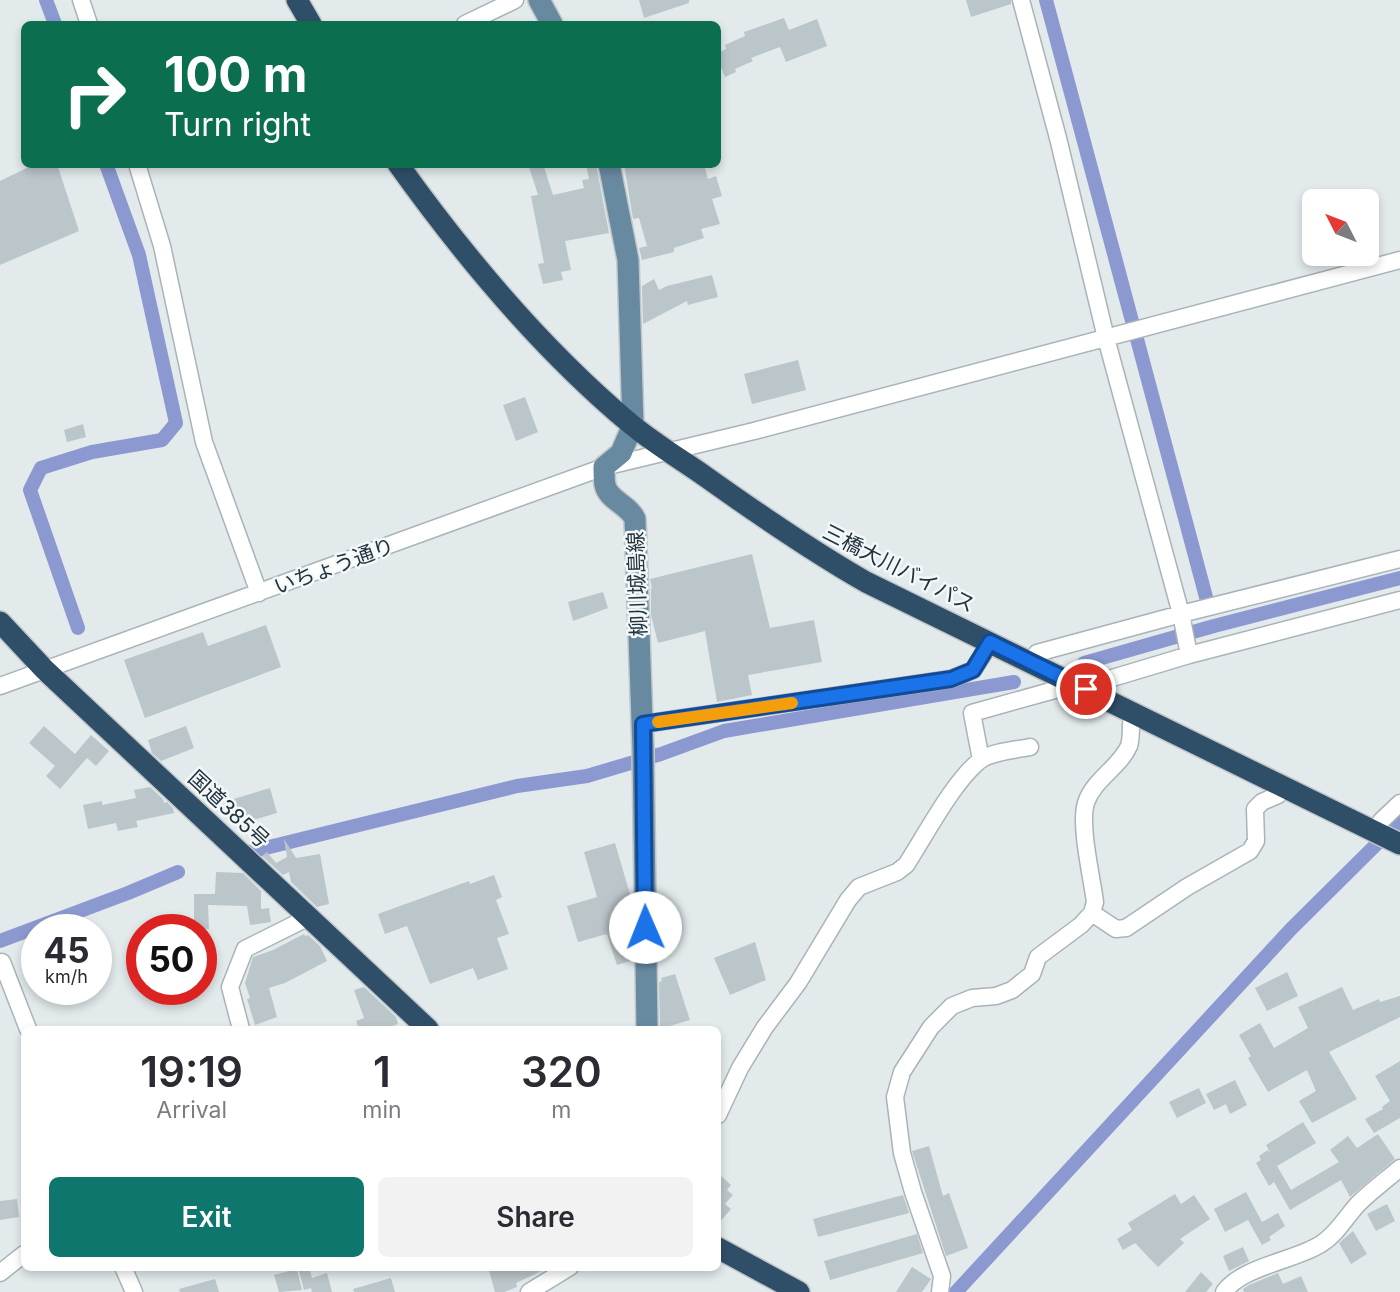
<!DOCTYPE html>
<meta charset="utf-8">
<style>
body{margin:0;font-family:Inter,"Noto Sans JP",sans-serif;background:#f2f2f3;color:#2b2b33;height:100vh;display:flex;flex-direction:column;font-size:26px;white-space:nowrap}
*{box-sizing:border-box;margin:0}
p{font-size:23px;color:#7c7c81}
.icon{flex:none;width:38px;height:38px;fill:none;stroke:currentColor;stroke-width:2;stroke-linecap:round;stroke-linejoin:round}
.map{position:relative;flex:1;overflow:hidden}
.panel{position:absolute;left:21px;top:1026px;width:700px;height:245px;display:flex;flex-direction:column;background:#fff;border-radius:10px;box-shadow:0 4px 10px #0003}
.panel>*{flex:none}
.banner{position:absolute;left:21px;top:21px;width:700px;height:147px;border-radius:10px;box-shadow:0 4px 10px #0003;background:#0b6e4f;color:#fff;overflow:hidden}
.needle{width:46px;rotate:312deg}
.controls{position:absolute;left:1302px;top:189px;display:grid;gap:14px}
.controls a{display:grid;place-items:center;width:77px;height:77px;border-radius:10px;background:#fff;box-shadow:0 4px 10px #0003;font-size:35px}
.speed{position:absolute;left:21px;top:914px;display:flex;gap:14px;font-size:35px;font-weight:700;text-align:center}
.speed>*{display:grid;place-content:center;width:91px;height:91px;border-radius:50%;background:#fff;box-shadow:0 4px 10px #0003;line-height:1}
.speed small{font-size:18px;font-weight:400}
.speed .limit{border:10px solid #d22;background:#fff;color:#111}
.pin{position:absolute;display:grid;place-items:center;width:60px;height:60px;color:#fff;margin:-30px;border:4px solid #fff;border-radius:50%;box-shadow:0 2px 7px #0007}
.me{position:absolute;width:77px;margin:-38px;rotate:359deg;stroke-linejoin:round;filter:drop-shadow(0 0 5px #0008)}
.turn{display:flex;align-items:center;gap:24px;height:147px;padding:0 28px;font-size:32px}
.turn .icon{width:91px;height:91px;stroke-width:2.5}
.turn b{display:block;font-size:49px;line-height:60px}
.eta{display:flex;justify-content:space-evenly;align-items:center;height:119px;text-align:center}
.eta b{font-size:42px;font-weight:600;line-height:49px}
.action{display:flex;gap:14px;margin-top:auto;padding:14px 28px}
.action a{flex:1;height:80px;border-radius:10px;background:#0f766e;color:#fff;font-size:28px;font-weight:600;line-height:80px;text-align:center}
.action a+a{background:#f2f2f3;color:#2b2b33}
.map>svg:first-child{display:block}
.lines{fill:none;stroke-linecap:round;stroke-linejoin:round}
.canal{stroke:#8b99d0;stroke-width:14}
.building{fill:#bbc6ca}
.minor-casing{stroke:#a9b3b8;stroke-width:19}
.major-casing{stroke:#c1c6c9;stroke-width:24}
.highway-casing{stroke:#c1c6c9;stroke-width:24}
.minor{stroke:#fff;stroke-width:16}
.major{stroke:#688aa1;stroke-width:21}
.highway{stroke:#2f4f68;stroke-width:21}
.route-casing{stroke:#114b97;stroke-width:18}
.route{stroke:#1a73e8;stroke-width:12}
.slow{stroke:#f59e0b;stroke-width:12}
.labels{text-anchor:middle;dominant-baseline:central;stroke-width:5;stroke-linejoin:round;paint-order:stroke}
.street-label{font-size:21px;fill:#23333d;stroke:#f3f8f9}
</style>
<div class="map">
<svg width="1400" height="1292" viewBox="0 0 1400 1292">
<rect width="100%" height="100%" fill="#e2eaec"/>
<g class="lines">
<path class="canal" d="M46,0L55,24
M1046,0L1132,321
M1137,339L1206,597
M78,628L30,490L41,468L92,452L162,440L176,423L139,255L106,164
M1084,663L1214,626L1400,578
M249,852L517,786L587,776L661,754L724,731L1014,682
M0,941L128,893L178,872
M956,1292L1291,929L1400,821"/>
</g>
<path class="building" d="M639,0H689V3L644,18Z
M966,0H1011V4L971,17Z
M784,18L789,30L817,19L827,46L786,62L780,47L751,58L753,61L735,69L736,72L725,77L718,60V53L726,49L725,45L745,36L744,32Z
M35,164H57L79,231L0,265V181Z
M528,164H543L553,195L584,188L582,180L589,179L586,164H596L609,233L565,241L571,270L561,272L563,280L543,284L538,264L544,263L531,196L538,195Z
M624,164H704L708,179L716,176L722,196L712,199L720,224L701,229L704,238L674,248V252L642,260L639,248L647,246L639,218L633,219Z
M712,275L718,297L688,305L687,301L643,324L642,286L654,279L659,290L667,286Z
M798,360L806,390L752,404L744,374Z
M525,397L538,432L516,441L503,405Z
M83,424L86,437L67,442L64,430Z
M752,554L770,628L814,620L822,662L748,675L752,695L717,702L705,631L658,643L651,615V588H652L650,579Z
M603,592L608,608L573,621L568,602Z
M266,625L281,667L145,718L124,660L203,632L208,646Z
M44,726L75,754L91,735L109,751L96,766L87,758L60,789L46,776L55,766L29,743Z
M186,726L194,748L161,761L152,753L148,740Z
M150,787L163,799L164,803L167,802L173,808L174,813L136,821L138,827L118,831L116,823L88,829L83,805L102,801V805L136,798L134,790Z
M270,788L277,813L233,826L227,801Z
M284,839L296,858L320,854L329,904L317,907L291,882L289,872L283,875L262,856L267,852L276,863L287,857Z
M615,843L632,901V926L628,928L633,944V960L617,965L607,934L578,942L567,906L597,897L584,852Z
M216,872L243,873L261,891V909L269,908L271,922L250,925L247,906L208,905L209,929H194V894H215Z
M494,875L502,897L496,900L509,934L497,938L508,969L478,980L473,968L430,984L407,926L385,934L378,914L469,881L470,884Z
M304,934L305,936L308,935L320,946L327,961L285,983L269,988L277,1017L255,1025L247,999L250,998L245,983L253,957L273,950Z
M755,942L766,980L730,995L714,958Z
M1287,972L1298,996L1267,1011L1255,988Z
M675,974L690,1020L660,1029L659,982L662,981L661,978Z
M364,987L396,1017L398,1024L384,1029H359L356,1021L364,1018L354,990Z
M1342,987L1353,1010L1379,999L1380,1002L1400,996V1017L1329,1052L1357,1099L1312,1123L1299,1101L1316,1091L1307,1070L1268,1092L1248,1058L1251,1056L1239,1035L1260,1023L1274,1048L1308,1028L1298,1007Z
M1400,1061V1118L1374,1133L1365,1119L1383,1109L1382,1107L1390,1101L1375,1076Z
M1235,1080L1247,1105L1230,1114L1226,1104L1214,1110L1206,1094Z
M1199,1088L1206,1103L1177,1118L1169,1102Z
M1303,1122L1316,1143L1277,1166L1291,1190L1339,1162L1330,1150L1348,1136L1357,1148L1378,1134L1395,1159L1350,1197L1341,1180L1290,1210L1274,1182L1269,1186L1256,1163L1261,1160L1259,1156L1268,1150L1271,1154L1266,1145Z
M929,1146L943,1196L949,1193L968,1248L946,1256L912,1151Z
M718,1173L731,1185L727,1190L733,1195L725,1204L731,1209L718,1224Z
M1246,1192L1262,1222L1278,1213L1285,1226L1269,1237L1271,1240L1262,1245L1248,1220L1225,1232L1214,1209Z
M1175,1194L1181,1204L1194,1195L1210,1219L1180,1239L1184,1243L1158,1267L1135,1243L1123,1250L1117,1239L1132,1230L1128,1223Z
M903,1195L909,1213L818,1237L813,1219Z
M17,1199L19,1217L0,1220V1201Z
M1387,1204L1395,1221L1376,1231L1367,1214Z
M1353,1231L1367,1254L1351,1264L1339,1243Z
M917,1234L923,1253L830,1280L824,1261Z
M1243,1247L1249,1261L1229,1271L1223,1256Z
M298,1267H309L312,1278L327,1273L332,1292H312L311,1288L304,1290Z
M488,1267H550L516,1283L517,1287L504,1292H495Z
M912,1267L931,1279L922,1292H896Z
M297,1269L302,1290L279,1292L274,1275Z
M1201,1272L1213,1284L1206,1292H1185Z
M1278,1273L1283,1284L1301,1276L1308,1292H1244L1243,1289L1249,1285Z
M391,1278L395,1292H354L353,1289Z
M215,1279L219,1292H180L179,1289Z"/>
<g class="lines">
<g class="minor-casing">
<path id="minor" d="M81,0L89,24
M1021,0L1058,138L1106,338L1181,614L1189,655L1099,682
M465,24L515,0
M137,164L162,246L204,442L259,593
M1037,653L1181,614L1400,559
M1189,655L1400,600
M0,686L604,467L754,431L1400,260
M643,724L951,679L973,670L991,642
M981,760L972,713L1058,689
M1381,821L1400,803
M1092,913L1116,929L1126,928L1187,887L1250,851L1256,841L1255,809L1262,802L1278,795
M0,963L2,962L28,1029
M241,1029L230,987L245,949L307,918
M718,1115L740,1068L765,1027L798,983L848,900L859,887L897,872L906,865C925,836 955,778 982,759C995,751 1016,750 1030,747
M123,1267L134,1292
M0,1273L24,1254
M529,1292L570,1267
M940,1292L942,1276L913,1192L902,1153L895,1097L902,1072L931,1027L952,1006L972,998L996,996L1012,990L1032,974L1038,957L1081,925L1092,913L1095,902C1092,878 1079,824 1086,803C1093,780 1119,768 1129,746C1131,740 1131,731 1131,724
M1224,1292C1243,1266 1294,1261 1321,1244C1337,1234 1346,1217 1358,1204C1371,1191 1386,1180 1400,1168"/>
</g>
<g class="major-casing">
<path id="major" d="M539,0L552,24
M609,164L628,260L633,425L621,453L604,467C604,472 604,479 605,485C608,500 629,505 635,519L643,750L647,1029"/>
</g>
<g class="highway-casing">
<path id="highway" d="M297,0L311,24
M398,164C466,259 542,350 632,425C655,444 682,460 706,477C758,514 810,550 866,582L1400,844
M0,622L44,669L428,1029
M718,1248L799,1292"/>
</g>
<use href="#minor" class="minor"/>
<use href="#major" class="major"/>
<use href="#highway" class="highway"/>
</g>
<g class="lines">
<g class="route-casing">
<path id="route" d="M645,927L643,724L951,679L973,670L990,642L1086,689"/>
</g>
<use href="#route" class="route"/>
<path class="slow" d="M658,722L792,703"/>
</g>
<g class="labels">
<g class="street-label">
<text transform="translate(334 566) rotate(-20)">いちょう通り</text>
<text transform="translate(899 568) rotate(27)">三橋大川バイパス</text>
<text transform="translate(637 584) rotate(-92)">柳川城島線</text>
<text transform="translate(229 809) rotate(43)">国道385号</text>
</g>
</g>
</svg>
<div class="controls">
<a><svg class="needle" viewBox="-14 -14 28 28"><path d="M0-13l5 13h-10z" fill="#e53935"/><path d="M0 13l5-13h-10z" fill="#7c7c81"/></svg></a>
</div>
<div class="speed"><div>45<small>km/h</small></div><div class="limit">50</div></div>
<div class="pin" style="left:1086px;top:689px;background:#d93025"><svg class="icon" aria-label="arrive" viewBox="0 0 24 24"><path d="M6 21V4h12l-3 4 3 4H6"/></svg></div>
<svg class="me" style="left:645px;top:927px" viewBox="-20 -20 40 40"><circle r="19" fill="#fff"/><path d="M0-13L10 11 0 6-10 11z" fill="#1a73e8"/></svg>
<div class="banner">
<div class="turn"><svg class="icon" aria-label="right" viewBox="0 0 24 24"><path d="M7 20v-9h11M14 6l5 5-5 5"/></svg><div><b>100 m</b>Turn right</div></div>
</div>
<section class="panel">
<div class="eta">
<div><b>19:19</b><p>Arrival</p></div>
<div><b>1</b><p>min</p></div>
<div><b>320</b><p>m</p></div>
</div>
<div class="action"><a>Exit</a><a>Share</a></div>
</section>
</div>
